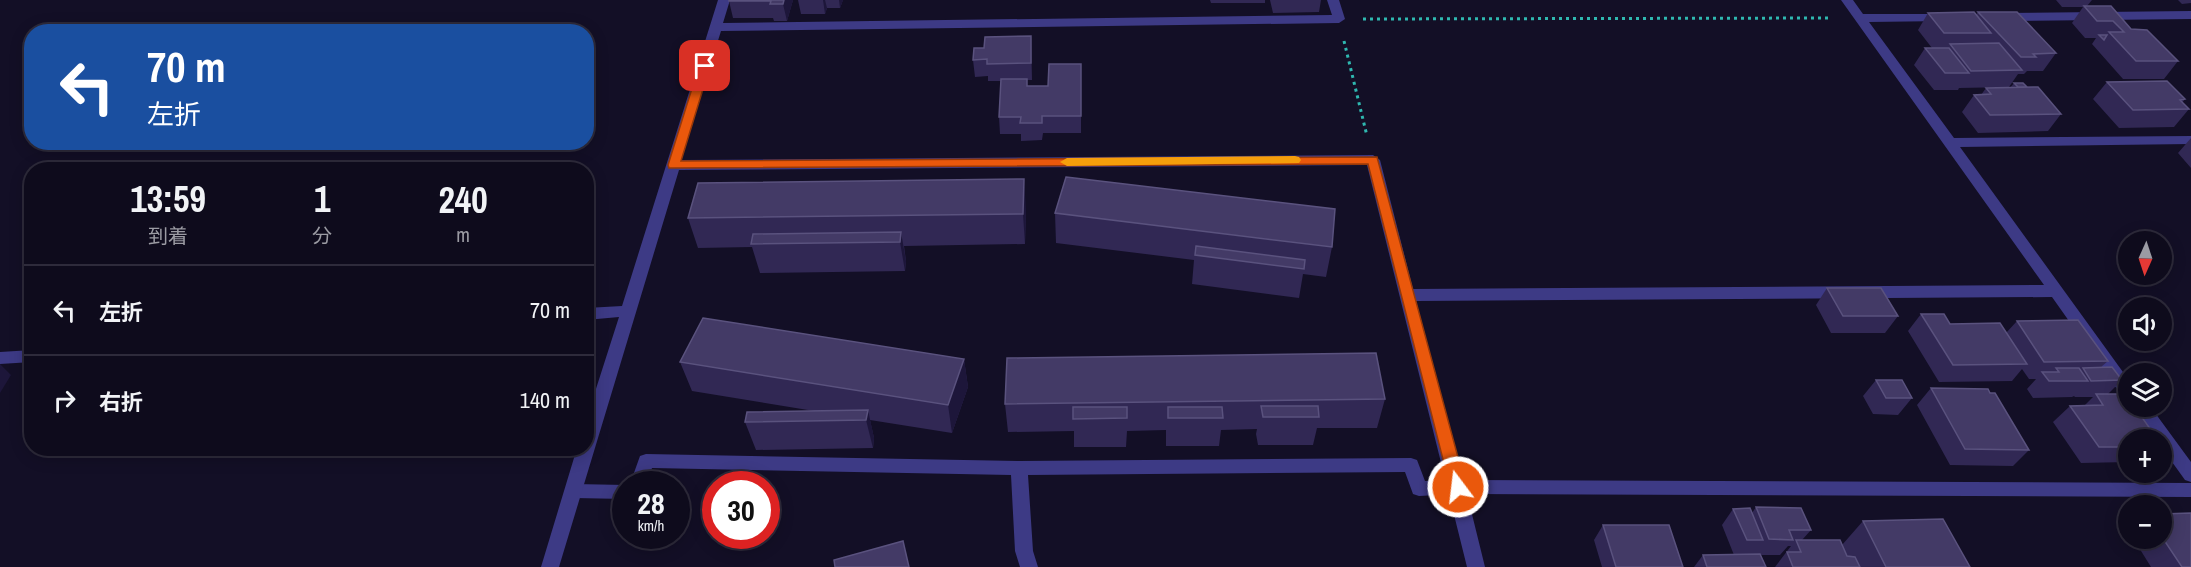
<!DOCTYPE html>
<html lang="ja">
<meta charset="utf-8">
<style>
body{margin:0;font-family:"Archivo Narrow","Noto Sans JP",sans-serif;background:#171425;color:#f1f3f6;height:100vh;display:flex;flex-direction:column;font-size:22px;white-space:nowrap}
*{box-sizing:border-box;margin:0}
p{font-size:20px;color:#9b9ba3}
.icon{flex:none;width:33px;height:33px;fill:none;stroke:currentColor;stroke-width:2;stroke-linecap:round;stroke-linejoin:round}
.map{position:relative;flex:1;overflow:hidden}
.side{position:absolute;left:24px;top:162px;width:570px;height:294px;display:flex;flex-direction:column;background:#0e0b1c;border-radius:24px;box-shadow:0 3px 15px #0003,0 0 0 2px #2e2b3b}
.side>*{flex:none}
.top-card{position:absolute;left:24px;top:24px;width:570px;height:126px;border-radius:24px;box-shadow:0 3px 15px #0003,0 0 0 2px #2e2b3b;background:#1a4fa0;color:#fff;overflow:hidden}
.needle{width:39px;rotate:183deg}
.buttons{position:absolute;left:2118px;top:231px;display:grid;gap:12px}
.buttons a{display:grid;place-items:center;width:54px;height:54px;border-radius:50%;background:#0e0b1c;box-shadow:0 3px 15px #0003,0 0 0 2px #2e2b3b;font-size:30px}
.speed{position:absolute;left:612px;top:471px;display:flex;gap:12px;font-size:30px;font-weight:700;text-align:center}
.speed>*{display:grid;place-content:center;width:78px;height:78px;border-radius:50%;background:#0e0b1c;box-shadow:0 3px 15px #0003,0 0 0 2px #2e2b3b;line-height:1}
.speed small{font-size:15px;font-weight:400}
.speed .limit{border:9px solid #d22;background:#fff;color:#111}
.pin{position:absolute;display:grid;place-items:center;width:51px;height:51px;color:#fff;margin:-26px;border-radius:12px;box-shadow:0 3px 9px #0006}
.me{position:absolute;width:66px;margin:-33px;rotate:345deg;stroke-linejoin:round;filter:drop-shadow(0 0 4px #0008)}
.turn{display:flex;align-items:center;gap:21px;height:126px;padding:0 24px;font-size:27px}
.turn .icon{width:78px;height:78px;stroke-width:2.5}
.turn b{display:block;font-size:42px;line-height:51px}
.eta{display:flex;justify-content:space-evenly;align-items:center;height:102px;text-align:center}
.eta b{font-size:36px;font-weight:700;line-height:42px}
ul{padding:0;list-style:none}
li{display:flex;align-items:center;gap:18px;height:90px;padding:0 24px;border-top:2px solid #2e2b3b}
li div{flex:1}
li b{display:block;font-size:22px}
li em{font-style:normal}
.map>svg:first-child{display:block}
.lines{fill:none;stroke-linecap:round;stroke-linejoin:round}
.path{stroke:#2fb8b0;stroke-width:3;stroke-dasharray:3 4;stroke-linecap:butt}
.service{fill:#3d3a85;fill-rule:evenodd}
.minor{fill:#3d3a85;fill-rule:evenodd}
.wall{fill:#312854}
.shaded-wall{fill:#1d163a}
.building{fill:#433a66;stroke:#5a527e;stroke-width:1.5}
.route{fill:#ea580c;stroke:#983908;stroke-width:1.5}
.slow{fill:#f59e0b}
</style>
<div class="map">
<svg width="2191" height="567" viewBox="0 0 2191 567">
<rect width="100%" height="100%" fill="#130f26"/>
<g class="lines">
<path class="path" d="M1363,19L1829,18
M1344,41L1367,136"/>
<path class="service" d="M646,454L1019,461L1411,458L1417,460L1425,481L1458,480L1464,482L1467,487L1464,492L1458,494L1419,496L1413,494L1405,472L1028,475L1033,551L1038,567H1020L1015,551L1011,475L652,468L646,484H630L640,456Z
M574,484L626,485V499L574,498L568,496L565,491L568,486Z"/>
<path class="minor" d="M718,0H730L723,23L1332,15L1327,0H1339L1345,19L1339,23L721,31L681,160L1373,155L1380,160L1413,289L2044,285L1841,0H1853L1863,14H1950V20L1946,21L1869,22L1954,138L2191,136V144L1960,147L2128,379V397L2122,396L2052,297L1416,301L1464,480L2191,483V497L1467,494L1485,567H1467L1367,165L679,170L559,567H541L577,448H586V420L619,317L586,320V308L622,306Z
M2191,11V19L2000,21L1994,17L2000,13Z
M32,350V362L0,364V352Z
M2132,406H2150L2191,462V482L2185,480L2162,448V440H2155Z"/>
</g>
<path class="wall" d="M793,0L787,21H774L773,18H733L729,1Z
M798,0H843L840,8H827L825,14H801Z
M1210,0H1265V3H1211Z
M1270,0H1321L1319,12L1273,13Z
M2056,0H2092L2087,6L2131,29L2178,61L2164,79H2123L2092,44L2096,38H2085L2072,23L2083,7H2062Z
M2178,0H2191V3L2182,4Z
M1978,12L2056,53L2043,71H2027L2024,74H2018L2009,87L1959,88L1958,90H1934L1914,65L1925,48H1932L1918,30L1928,13L1976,15Z
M1031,36L1032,80H1027V86H1048L1081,64V133H1043L1042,140L1021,141V134H1000L999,117L1001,81H988V76L975,77L973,60L984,48Z
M2107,82L2185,99L2182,103L2189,109L2174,127L2119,128L2093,99Z
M2014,83L2027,87L2061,114L2048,131L1978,133L1962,112L1974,95H1981L1986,88H2010Z
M2191,138V168L2178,153Z
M1026,209L1025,244L904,246L906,261L905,271L760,273L752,247L698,248L688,218Z
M1055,213L1332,247L1326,277L1303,274L1299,298L1192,284L1194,260L1056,243Z
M1827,288L1898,316L1885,333H1831L1816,305Z
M1921,314L1950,324L2006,333L2017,321L2108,361L2101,367L2122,380L2108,394L2128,440V462L2081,463L2053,422L2070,406L2085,405L2093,397H2075L2074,396L2072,397L2033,398L2027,389L2036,379H2029L2022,369L2012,381L1939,382L1908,331Z
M964,359L968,387L952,433L870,420L874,438L873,448L756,450L745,422L814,411L692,391L680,362Z
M1876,380L1912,398L1898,415L1873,414L1863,396Z
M1931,388L1990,393L2029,450L2013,466L1950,465L1917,405Z
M1385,399L1377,428H1317L1313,445H1258L1256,434L1257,429L1221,430L1219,446H1166V430L1127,431L1126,447H1074V431L1008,432L1005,404Z
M1756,507L1811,530L1802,540L1842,545L1863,521L1970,567H1775L1791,546H1788L1780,555H1761L1766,567H1694L1703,555H1734L1722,525L1733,509L1752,513Z
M2162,514L2191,567H2151L2133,538H2162Z
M1603,525L1683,567H1602L1594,540Z"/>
<path class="shaded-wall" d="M784,0H793L787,21L783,4Z
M823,0H825L827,8L825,14Z
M839,0H843L840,8Z
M1024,179L1026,209L1025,244L1023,214Z
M901,232L906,261L905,271L900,242Z
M964,359L968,387L952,433L948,405Z
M0,364L11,375L0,393Z
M868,410L874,438L873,448L866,420Z"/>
<path class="building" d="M729,0H784L783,4H770L771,1H729Z
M2084,6H2111L2131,29L2147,30L2178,61H2136L2109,32H2124L2113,21H2097Z
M1974,12L1991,33H1944L1928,13Z
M1978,12H2017L2056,53L2033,54L2036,57H2021Z
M2099,35H2107L2104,40Z
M1031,36V63L987,64V59L973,60L974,48H984L985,37Z
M1999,43L2022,70L1971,71L1950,44Z
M1925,48H1949L1969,73H1945Z
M1049,64H1081V116H1042V123H1020L1021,117H999L1001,79H1027V86H1048Z
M2167,81L2185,99L2180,100L2189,109L2133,110L2107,82Z
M2014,83H2023L2027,87H2018Z
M2038,87L2061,114L1990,115L1974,95L1991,94L1986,88Z
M292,166L290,170H226Z
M1066,177L1335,209L1332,247L1055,213Z
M1024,179L1023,214L688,218L698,183Z
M901,232L900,242L751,244L753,234Z
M1196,246L1305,260L1304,269L1195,255Z
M1827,288H1881L1898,316H1843Z
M1921,314H1944L1950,324L2000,323L2027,364L1953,365Z
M703,318L964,359L948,405L680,362Z
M2078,320L2108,361L2044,362L2017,321Z
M1376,353L1385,399L1005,404L1007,358Z
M2112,367L2122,380L2091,381L2083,368Z
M2056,368H2079L2088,381H2049L2042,372H2059Z
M1876,380H1902L1912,398H1886Z
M1931,388L1988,389L1990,393H1995L2029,450L1965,449Z
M2096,394H2125L2128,398V406H2134L2158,440H2128V447H2099L2070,406L2103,405Z
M1261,406H1318L1319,417H1263Z
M1073,407H1127V418L1073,419Z
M1168,407H1222L1223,418H1168Z
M868,410L866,420L745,422L747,412Z
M1756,507L1801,508L1811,530H1789L1793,540L1769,539Z
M1750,508L1763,540H1747L1733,509Z
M2191,513V567H2182L2162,537V514Z
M1943,519L1970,567H1886L1863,521Z
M1603,525H1669L1683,567H1616Z
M1796,540H1840L1847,556L1855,557L1860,567H1793L1787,552H1801Z
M903,541L909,567H835L834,560Z
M1760,554L1766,567H1707L1703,555Z"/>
<path class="route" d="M705,63L710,66L681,161L1377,157L1466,487L1464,492L1458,494L1453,492L1450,487L1368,164L669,168L668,165L699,66Z"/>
<path class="slow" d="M1295,156L1299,157L1301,160L1299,163L1067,166L1060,162L1067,158Z"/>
</svg>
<div class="buttons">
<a><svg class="needle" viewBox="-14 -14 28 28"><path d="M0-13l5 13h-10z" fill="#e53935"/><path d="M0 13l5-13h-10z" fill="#9b9ba3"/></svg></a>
<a><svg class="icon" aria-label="sound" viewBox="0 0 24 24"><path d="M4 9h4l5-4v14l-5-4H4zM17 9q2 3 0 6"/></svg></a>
<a><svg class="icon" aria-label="layers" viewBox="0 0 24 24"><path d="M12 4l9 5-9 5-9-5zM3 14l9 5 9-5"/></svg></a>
<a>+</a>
<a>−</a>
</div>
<div class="speed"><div>28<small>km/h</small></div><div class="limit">30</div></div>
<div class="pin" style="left:705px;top:66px;background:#d93025"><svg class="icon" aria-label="arrive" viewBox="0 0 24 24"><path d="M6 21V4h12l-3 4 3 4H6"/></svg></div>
<svg class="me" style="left:1458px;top:487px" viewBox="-20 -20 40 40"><circle r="17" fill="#ea580c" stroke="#fff" stroke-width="3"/><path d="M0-11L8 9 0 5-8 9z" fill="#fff"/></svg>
<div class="top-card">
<div class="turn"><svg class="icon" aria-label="left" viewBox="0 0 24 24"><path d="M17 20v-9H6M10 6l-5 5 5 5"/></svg><div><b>70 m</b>左折</div></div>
</div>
<section class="side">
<div class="eta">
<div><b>13:59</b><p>到着</p></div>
<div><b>1</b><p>分</p></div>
<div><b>240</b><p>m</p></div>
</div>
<ul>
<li><svg class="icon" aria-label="left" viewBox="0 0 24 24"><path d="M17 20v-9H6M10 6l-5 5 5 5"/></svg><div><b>左折</b></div><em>70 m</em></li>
<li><svg class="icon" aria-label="right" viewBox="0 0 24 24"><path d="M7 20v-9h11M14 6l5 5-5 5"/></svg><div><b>右折</b></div><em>140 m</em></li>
</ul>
</section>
</div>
